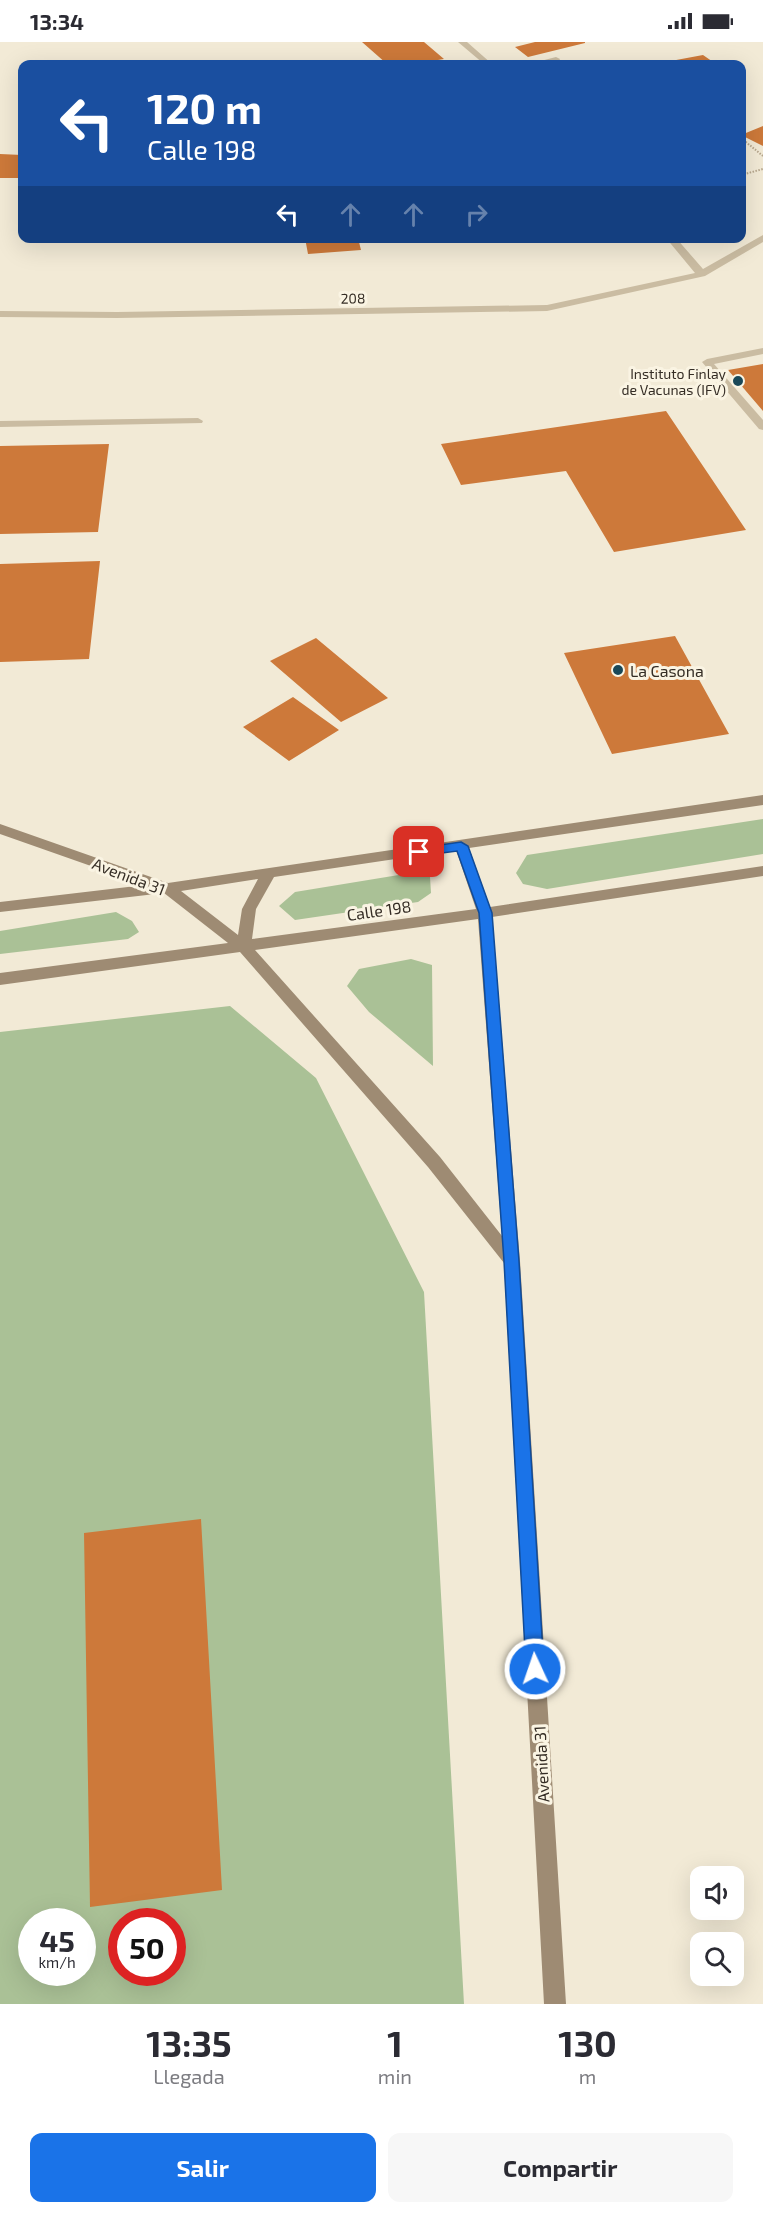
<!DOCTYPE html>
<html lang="es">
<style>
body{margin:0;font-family:"Exo 2",sans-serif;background:#f7f7f7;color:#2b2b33;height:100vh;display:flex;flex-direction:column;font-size:22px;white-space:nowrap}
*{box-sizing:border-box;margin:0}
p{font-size:20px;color:#7c7c81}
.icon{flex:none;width:33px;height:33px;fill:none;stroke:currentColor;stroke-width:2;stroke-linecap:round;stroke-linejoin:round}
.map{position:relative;height:1962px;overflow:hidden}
.details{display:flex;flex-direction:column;background:#fff;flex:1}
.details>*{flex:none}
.hud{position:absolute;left:18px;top:18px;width:728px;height:183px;border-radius:12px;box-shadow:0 6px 24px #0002;background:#1a4fa0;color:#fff;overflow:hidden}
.buttons{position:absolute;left:690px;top:1824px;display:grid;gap:12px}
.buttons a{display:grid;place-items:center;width:54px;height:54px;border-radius:12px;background:#fff;box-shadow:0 6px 24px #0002;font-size:30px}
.speed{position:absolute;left:18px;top:1866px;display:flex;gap:12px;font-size:30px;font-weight:700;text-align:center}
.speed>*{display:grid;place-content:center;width:78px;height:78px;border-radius:50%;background:#fff;box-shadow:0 6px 24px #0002;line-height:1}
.speed small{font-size:15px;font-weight:400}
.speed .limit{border:9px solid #d22;background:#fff;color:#111}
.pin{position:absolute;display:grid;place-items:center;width:51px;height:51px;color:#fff;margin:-26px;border-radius:12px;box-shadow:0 3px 9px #0006}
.me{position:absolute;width:66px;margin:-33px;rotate:357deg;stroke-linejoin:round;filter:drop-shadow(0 0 4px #0008)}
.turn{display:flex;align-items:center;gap:21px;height:126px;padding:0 30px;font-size:27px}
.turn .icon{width:78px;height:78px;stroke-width:2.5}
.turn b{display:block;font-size:42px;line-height:51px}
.lanes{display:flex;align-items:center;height:57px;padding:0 30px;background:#0003;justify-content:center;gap:30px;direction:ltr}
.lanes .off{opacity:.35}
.eta{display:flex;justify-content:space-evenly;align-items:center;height:102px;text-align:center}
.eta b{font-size:36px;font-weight:700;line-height:42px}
.cta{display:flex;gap:12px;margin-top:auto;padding:12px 30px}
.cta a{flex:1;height:69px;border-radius:12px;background:#1a73e8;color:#fff;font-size:24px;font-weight:700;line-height:69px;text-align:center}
.cta a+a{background:#f7f7f7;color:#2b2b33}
.status{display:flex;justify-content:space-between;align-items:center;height:42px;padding:0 30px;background:#fff;direction:ltr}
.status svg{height:16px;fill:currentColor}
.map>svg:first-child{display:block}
.green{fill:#aac196;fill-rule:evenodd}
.building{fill:#cd793a}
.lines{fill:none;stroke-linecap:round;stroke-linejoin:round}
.path{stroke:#b6a68c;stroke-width:2;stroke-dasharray:1.5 1.5;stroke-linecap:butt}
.lane{fill:#cabca2;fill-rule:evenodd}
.street{fill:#cabca2;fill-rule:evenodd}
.secondary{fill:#9e8b73;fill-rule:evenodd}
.route{fill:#1a73e8;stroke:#114b97;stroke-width:1.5}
.poi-dot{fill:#194858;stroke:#faf4e3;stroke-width:2}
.labels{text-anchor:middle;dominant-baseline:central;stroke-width:6;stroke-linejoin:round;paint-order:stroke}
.far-street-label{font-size:14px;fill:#352d25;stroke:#faf4e3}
.far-poi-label{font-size:14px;fill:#352d25;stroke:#faf4e3;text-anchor:end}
.poi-label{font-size:16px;fill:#352d25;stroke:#faf4e3;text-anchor:start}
.street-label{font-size:16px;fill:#352d25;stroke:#faf4e3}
</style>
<div class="status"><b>13:34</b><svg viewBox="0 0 49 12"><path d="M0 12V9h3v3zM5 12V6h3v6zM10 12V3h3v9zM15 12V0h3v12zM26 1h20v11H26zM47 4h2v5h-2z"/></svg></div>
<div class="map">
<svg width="763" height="1962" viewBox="0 0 763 1962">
<rect width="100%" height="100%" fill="#f2ead6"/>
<path class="green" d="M763,777V812L547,847L523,842L516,831L527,813Z
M417,830L430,835L431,851L418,860L295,878L279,864L295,850Z
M116,870L132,879L139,890L128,897L0,912V889Z
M411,917L432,923L433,1024L369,970L347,944L359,927Z
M230,964L316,1036L424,1250L464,1962H0V990ZM32,1880H82V1930H32ZM122,1880H172V1930H122Z"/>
<path class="building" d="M362,0H424L444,17L414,22H387Z
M535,0H585V1L528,15L515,5Z
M703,13L716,22L660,21Z
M763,84V104L741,93Z
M0,112L22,113V136H0Z
M305,196H358L361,208L308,212Z
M763,322V369L728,328Z
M666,369L746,488L614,510L566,429L461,443L441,402Z
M109,402L98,490L0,492V404Z
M100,519L89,617L0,620V522Z
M675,594L729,692L612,712L564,611Z
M316,596L388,656L341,680L270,619Z
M293,655L339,688L289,719L243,685Z
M201,1477L222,1848L90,1865L84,1491Z"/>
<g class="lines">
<path class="path" d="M741,96L763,114
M741,133L763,127"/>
<path class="lane" d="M556,15L560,17L559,19L542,22H529Z
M763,306V312L714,322L763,378V388L759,387L702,320L707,317Z
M198,376L203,379L202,381L0,385V379Z"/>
<path class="street" d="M458,0H467L492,22H484Z
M763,193V200L705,234L547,269L117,276L0,275V269L117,270L547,263L695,231L666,196H676L703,227Z"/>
<path class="secondary" d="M763,753V763L469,806L490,865L763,824V834L492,875L520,1219L566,1962H544L504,1221L428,1125L240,910L0,943V931L228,901L164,851L0,870V860L145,843L0,792V782L168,841ZM456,808L476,867L252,897L256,867L274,835ZM258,837L242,867L238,893L181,849ZM478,877L502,1194L440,1115L255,908Z"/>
</g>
<path class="route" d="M461,800L468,804L492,871L519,1219L544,1627L541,1633L535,1635L529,1633L526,1627L504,1219L479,871L457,809L419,814L412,810L419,806Z"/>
<g class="poi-dot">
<circle cx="738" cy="339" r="6"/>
<circle cx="618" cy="628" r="6"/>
</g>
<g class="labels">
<g class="far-street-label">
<text transform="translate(353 256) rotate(-1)">208</text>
</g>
<g class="far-poi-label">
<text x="726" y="331">Instituto Finlay<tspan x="726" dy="16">de Vacunas (IFV)</tspan></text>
</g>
<g class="poi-label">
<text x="630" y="628">La Casona</text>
</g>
<g class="street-label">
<text transform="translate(129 834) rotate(21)">Avenida 31</text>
<text transform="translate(379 868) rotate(-8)">Calle 198</text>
<text transform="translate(541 1722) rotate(-93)">Avenida 31</text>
</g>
</g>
</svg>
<div class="buttons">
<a><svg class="icon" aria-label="sound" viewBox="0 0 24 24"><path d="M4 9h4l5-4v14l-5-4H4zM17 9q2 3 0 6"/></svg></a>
<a><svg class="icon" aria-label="search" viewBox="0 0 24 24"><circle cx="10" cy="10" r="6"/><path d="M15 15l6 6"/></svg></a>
</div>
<div class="speed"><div>45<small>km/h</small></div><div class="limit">50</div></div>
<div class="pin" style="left:419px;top:810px;background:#d93025"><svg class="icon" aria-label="arrive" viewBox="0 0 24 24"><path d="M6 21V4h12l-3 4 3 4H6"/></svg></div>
<svg class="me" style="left:535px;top:1627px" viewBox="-20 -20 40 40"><circle r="17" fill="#1a73e8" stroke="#fff" stroke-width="3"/><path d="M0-11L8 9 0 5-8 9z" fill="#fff"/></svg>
<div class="hud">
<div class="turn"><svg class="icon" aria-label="left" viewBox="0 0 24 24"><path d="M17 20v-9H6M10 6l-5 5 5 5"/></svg><div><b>120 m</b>Calle 198</div></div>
<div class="lanes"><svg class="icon" aria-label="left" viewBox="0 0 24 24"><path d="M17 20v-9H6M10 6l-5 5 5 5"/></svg><svg class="icon off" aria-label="ahead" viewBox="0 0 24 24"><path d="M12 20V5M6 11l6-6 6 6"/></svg><svg class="icon off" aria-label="ahead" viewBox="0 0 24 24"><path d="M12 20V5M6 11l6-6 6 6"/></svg><svg class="icon off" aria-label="right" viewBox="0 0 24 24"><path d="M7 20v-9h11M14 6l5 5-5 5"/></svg></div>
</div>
</div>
<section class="details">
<div class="eta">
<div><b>13:35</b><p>Llegada</p></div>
<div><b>1</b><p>min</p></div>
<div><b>130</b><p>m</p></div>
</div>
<div class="cta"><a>Salir</a><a>Compartir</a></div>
</section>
